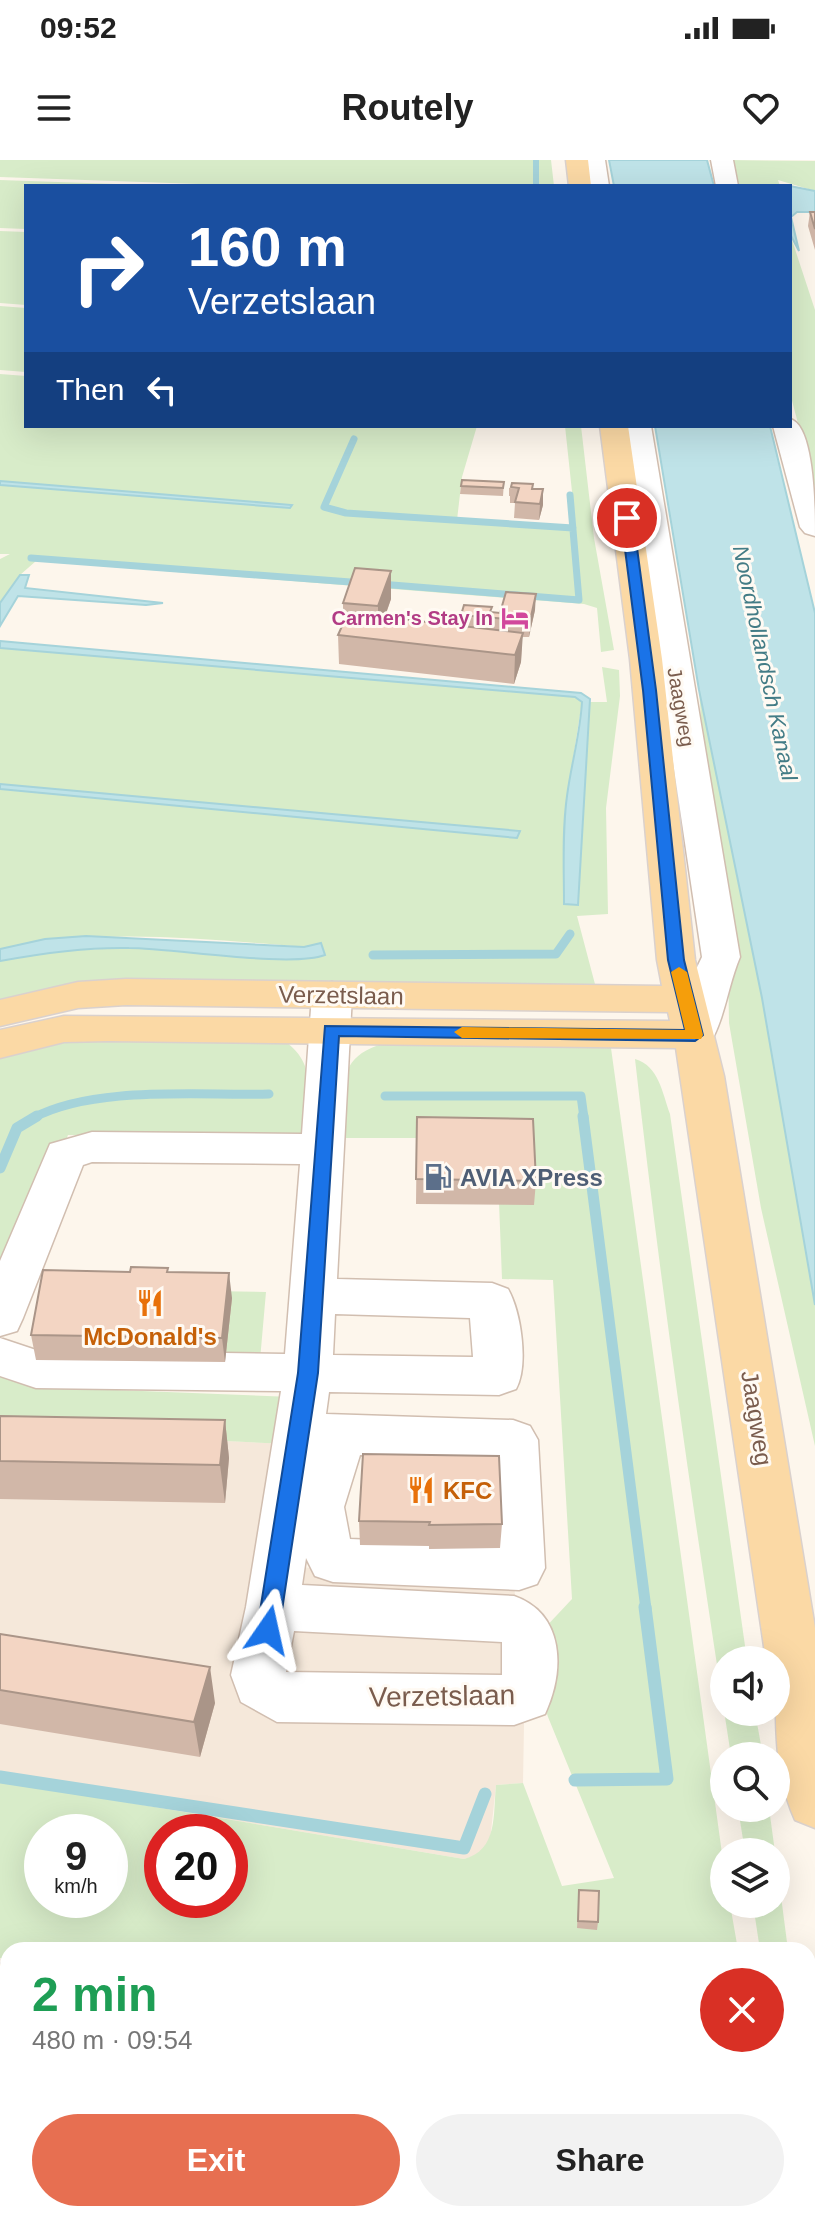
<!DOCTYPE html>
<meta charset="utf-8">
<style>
body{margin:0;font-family:Arial,sans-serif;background:#f2f2f2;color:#222;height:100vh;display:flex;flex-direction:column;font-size:30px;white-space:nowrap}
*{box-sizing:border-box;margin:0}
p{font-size:26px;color:#767676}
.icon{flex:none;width:44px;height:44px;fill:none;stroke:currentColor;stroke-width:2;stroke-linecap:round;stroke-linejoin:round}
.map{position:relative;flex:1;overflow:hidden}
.details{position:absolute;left:0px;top:1782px;width:816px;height:280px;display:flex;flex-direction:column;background:#fff;border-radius:24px 24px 0 0;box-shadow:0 8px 32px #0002}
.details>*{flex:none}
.top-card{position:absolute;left:24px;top:24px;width:768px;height:244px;border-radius:0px;box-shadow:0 8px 32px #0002;background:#1a4fa0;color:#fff;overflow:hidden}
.fabs{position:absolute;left:710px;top:1486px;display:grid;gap:16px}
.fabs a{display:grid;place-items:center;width:80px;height:80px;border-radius:50%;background:#fff;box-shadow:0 8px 32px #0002;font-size:40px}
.speed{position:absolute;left:24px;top:1654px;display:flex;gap:16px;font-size:40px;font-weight:700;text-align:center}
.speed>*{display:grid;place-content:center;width:104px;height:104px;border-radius:50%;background:#fff;box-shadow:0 8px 32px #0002;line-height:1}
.speed small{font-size:20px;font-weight:400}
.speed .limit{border:12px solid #d22;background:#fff;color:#111}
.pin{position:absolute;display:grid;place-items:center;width:68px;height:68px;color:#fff;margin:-34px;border:4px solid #fff;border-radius:50%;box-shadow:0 2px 8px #0007}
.me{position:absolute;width:88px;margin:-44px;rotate:11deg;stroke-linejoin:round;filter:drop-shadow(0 0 6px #0008)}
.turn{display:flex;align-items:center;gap:28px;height:168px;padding:0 32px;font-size:36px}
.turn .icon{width:104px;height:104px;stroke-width:2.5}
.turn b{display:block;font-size:56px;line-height:68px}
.then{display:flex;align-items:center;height:76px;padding:0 32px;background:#0003;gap:16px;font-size:30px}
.round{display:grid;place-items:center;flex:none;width:84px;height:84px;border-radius:42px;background:#f2f2f2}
.head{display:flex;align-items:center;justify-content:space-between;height:136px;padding:0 32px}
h1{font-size:48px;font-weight:600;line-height:60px;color:#1e9e55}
.button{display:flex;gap:16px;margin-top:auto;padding:16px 32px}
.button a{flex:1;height:92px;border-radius:48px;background:#e76f51;color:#fff;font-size:32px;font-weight:600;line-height:92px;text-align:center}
.button a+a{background:#f2f2f2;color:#222}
.status{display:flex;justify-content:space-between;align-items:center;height:56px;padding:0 40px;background:#fff;direction:ltr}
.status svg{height:22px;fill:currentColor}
header{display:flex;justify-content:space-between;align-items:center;height:104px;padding:0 32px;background:#fff;font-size:36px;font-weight:600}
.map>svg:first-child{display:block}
.residential{fill:#f5e8da}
.green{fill:#d8ecc9;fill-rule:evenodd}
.water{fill:#bfe3e8;stroke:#a5d3da;stroke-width:2}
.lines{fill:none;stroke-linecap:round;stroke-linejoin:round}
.stream-far4{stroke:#a5d3da;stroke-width:6}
.stream-far3{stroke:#a5d3da;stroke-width:7}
.stream-far2{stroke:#a5d3da;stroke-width:9}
.stream-far1{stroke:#a5d3da;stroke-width:11}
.stream{stroke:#a5d3da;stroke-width:13}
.minor-casing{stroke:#d1beb0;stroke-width:3}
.major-casing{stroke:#dad1cd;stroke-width:3}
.minor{fill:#fff;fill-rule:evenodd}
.major{fill:#fbd9a5;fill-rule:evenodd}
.wall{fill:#d1b7a8}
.shaded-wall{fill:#aa9588}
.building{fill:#f3d5c3;stroke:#aa9588;stroke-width:2}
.route{fill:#1a73e8;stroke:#114b97;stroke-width:2}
.slow{fill:#f59e0b}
.labels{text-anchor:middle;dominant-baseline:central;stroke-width:6;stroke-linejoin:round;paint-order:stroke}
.far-hotel-label{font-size:20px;font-weight:bold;fill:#b23c85;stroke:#fffaf3;text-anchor:end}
.far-street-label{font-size:20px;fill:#7a5c4d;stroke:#fffaf3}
.far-water-label{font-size:22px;font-style:italic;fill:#437c86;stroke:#fffaf3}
.street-label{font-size:24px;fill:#7a5c4d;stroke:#fffaf3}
.service-label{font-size:24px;font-weight:bold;fill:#4e5e75;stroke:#fffaf3;text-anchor:start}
.food-label{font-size:24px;font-weight:bold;fill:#c56008;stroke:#fffaf3}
.near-street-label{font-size:28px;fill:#7a5c4d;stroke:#fffaf3}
</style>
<div class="status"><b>09:52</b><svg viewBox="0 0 49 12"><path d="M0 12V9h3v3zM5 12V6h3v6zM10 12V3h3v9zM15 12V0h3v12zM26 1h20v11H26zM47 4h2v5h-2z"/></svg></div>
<header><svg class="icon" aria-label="menu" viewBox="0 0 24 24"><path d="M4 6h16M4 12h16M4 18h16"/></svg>Routely<svg class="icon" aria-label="heart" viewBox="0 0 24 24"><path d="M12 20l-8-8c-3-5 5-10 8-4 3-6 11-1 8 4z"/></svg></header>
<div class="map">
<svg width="815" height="2062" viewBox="0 0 815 2062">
<rect width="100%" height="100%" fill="#fdf6ec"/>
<path class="residential" d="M0,1270L287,1284L270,1405L514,1422L524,1565L523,1623L496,1625L490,1681L480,1694L464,1699L0,1621Z"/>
<path class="green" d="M0,0H551L554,26H255L0,17Z
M729,0L815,1V31L778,20L780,26H736Z
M0,20L174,26H26V69L0,68Z
M0,71L26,72V145L0,143Z
M790,74L815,150V328L790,233Z
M0,146L26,148V212L0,210Z
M0,214L26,216V266H477L462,317L457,360L576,369L565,266H581L594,378L614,490L601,492L597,448L584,444L36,401L20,415L0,443V399L10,394H0V325L290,348L292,345L0,321Z
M0,488L575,537L582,542L567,637L564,744H578L590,542H607L602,507L619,510L620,536L606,648L608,754L577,756L596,828L0,848V801L49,791L129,788L277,797L320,783L304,787C204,779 99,767 0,789V629L517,678L519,672L0,624Z
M699,530L762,838L815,1145V1286L761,1048L729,863L728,801L711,692Z
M72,878L287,883C319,906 307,944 307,979L68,975L0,1152V892Z
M390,882L611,888L724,1708V1744H730L738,1790H8V1799L0,1798V1621L464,1699C498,1690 493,1655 496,1625L523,1623L562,1726L614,1718L548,1557L527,1487L572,1439L553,1120L502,1119L496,965L418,978H346C344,930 332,895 390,882ZM42,1672H110V1740H42ZM162,1672H230V1740H162Z
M635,899C659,906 662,932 670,954L747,1500H724V1552H755L763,1596H731C695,1364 661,1132 635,899Z
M208,1131L266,1132L260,1200L201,1199Z
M0,1210L40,1227L292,1237L287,1284L0,1270Z
M738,1648H769L775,1692H745Z
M776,1698L788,1790H760L753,1744H776Z
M0,2012L8,2013V2054H527L572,2062H0Z"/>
<path class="water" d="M609,0H707L714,26H614Z
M790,26L815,31V52H797L791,57L799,91L790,74Z
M655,266H770L815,453V1145L762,838L699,530Z
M0,321L292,345L290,348L0,325Z
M20,415H29L25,428L163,443L146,445L18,436L0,466V443Z
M0,481L581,533L590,539L578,745L564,744C564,709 562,672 567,636C571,605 580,575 582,542L575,537L0,488Z
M0,624L520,671L517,678L0,629Z
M86,776L304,787L321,783L325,795C289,808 174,788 129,788C85,787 43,793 0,801V789L45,779Z"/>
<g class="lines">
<path class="stream-far4" d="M536,0V26"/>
<path class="stream-far3" d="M354,279L324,347L346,353L573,368
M31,398L364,423
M380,424L579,440L570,335"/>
<path class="stream-far2" d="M373,795L556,794L570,774
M385,936H581L584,958
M33,958C95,925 199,936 269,934"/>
<path class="stream-far1" d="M583,956L646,1449
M0,1008L17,968L37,956"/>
<path class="stream" d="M0,1617L464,1688L485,1634
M575,1620L667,1619L645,1447"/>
<g class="minor-casing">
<path id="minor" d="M583,0H605L609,26H587Z
M711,0H733L738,26H716Z
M790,259C815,265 815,352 815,376L805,373L800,367L773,266H790Z
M623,266H651L740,797C728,825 725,859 709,885L695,888L681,885L675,875L688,826L702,797Z
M332,822L346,826L352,835L337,1119L492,1123L508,1129C521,1152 529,1205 516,1229L499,1235L329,1232L326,1254L513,1260L530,1266L538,1280L545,1408L537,1424L519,1430L333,1422L315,1416L306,1398L302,1425L514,1436C565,1454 565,1511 545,1554L514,1565L277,1562L241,1542L231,1515L246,1447L281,1231L36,1228L0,1216V1178L36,1190L285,1194L300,1004L92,1002L83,1005L23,1158L17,1171L0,1176V1101L50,984L92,972L302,974L312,835L318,826ZM335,1154L470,1158L473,1197L333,1195ZM360,1295L489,1299L492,1385L350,1379L344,1347ZM294,1471L502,1482V1515L286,1512Z"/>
</g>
<g class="major-casing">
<path id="major" d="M566,0H588L591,26H569Z
M600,266H628L662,499L695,800L724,916L815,1468V1668L795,1660C772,1609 776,1553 776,1500H766L676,888L108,881L64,882L0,898V870L64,856L670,861L668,852L126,845L78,848L0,866V840L78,822L126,819L662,826L657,800L630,499Z
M0,1804L8,1805V1867L0,1866Z
M0,1899L8,1901V1965L0,1963Z
M808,2000L815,2002V2062H799L784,2054H808Z"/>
</g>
<use href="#minor" class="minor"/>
<use href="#major" class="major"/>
</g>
<path class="wall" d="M810,52H815V90L808,66Z
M504,322L503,336L460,334L461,326Z
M509,328L537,329L543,345L539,360L514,358L515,343H510V336H509Z
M391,439L385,457L461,466V455L535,450L529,477H522L521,502L514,524L339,504L338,475L343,464V443Z
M417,957L536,1021L534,1045L416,1044Z
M169,1112L232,1138L225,1202L36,1200L31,1175Z
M0,1256L225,1260L229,1298L225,1343L0,1339Z
M363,1294L502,1364L500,1388L429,1389V1386L360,1385L359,1361Z
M0,1474L215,1543L200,1597L0,1564Z
M579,1730L598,1762L597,1770L577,1768Z"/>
<path class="shaded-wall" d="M543,329V345L539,360L540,344Z
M391,411V439L378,475V446Z
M536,434L535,450L529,477L530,461Z
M523,473L521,502L514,524L515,495Z
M229,1113L232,1138L225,1202L222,1178Z
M225,1260L229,1298L225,1343L220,1305Z
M210,1507L215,1543L200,1597L194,1562Z"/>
<path class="building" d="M810,52H815V69Z
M462,320L504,322L503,328L461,326Z
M512,323L533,324L532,329H543L540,344L515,342L519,328L511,327Z
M355,408L391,411L378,446L343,443Z
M506,432L536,434L530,461L461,455L464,445L492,447L490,452L500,453Z
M348,453L523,473L515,495L338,475Z
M417,957L533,959L536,1021L416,1019Z
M131,1107L168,1108L167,1112L229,1113L222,1178L31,1175L43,1110L130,1112Z
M0,1256L225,1260L220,1305L0,1301Z
M363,1294L499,1296L502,1364L429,1365L430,1362L359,1361Z
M0,1474L210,1507L194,1562L0,1530Z
M579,1730L599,1731L598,1762L578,1761Z"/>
<path class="route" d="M627,355L633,358L656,530L684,800L703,875L695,881L339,876L318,1213L279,1470L276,1477L268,1480L260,1477L257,1470L298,1213L325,866L685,870L668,800L643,530L621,358Z"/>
<path class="slow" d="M679,807L687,812L703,875L701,879L462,878L454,872L462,867L685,870L671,812Z"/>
<defs>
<g id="hotel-bare" transform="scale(2.16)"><path d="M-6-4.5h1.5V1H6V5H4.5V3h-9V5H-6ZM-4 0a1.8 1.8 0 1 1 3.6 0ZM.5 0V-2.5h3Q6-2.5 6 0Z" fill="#d1479c" stroke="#fffaf3" stroke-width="2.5" paint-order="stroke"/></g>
<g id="fuel-bare" transform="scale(2.16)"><path d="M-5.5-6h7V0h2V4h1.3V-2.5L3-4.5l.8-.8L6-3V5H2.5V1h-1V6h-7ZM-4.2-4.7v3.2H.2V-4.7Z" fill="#5c6f8a" stroke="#fffaf3" stroke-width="2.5" paint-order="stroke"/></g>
<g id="restaurant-bare" transform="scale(2.16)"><path d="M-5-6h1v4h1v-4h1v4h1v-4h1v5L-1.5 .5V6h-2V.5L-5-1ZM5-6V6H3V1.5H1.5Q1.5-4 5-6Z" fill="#e8710a" stroke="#fffaf3" stroke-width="2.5" paint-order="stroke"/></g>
</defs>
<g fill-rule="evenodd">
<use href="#hotel-bare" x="515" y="458"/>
<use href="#fuel-bare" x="438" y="1017"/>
<use href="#restaurant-bare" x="150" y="1143"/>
<use href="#restaurant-bare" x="421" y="1330"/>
</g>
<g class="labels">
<g class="far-hotel-label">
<text x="493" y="458">Carmen's Stay In</text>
</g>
<g class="far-street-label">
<text transform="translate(681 547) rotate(80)">Jaagweg</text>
</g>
<g class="far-water-label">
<text transform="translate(765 503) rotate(78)">Noordhollandsch Kanaal</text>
</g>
<g class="street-label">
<text transform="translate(341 835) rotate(1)">Verzetslaan</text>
<text transform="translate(757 1258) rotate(81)">Jaagweg</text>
</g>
<g class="service-label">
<text x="460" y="1017">AVIA XPress</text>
</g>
<g class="food-label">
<text x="150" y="1176">McDonald's</text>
<text x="443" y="1330" text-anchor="start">KFC</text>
</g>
<g class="near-street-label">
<text transform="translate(442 1536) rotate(-1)">Verzetslaan</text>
</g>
</g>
</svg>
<div class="fabs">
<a><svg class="icon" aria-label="sound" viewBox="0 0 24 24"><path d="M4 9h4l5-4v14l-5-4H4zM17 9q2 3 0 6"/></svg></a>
<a><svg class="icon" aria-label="search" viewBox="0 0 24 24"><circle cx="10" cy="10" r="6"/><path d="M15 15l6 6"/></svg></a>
<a><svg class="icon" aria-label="layers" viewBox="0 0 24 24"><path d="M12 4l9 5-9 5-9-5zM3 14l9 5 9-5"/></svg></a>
</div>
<div class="speed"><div>9<small>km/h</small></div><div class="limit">20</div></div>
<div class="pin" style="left:627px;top:358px;background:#d93025"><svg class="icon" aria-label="arrive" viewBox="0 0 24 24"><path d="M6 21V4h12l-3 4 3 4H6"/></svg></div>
<svg class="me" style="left:268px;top:1470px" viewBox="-20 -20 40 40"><path d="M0-17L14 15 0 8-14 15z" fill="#1a73e8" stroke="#fff" stroke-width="4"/></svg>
<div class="top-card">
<div class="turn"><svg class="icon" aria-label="right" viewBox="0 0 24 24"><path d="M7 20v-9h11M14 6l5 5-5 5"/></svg><div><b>160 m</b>Verzetslaan</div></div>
<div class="then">Then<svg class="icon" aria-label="left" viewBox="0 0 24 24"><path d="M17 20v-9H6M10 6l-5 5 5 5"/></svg></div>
</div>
<section class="details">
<div class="head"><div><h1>2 min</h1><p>480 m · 09:54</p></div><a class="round" style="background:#d93025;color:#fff"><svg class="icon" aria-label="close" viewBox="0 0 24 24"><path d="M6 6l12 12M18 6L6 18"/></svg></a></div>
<div class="button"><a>Exit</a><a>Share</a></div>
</section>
</div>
